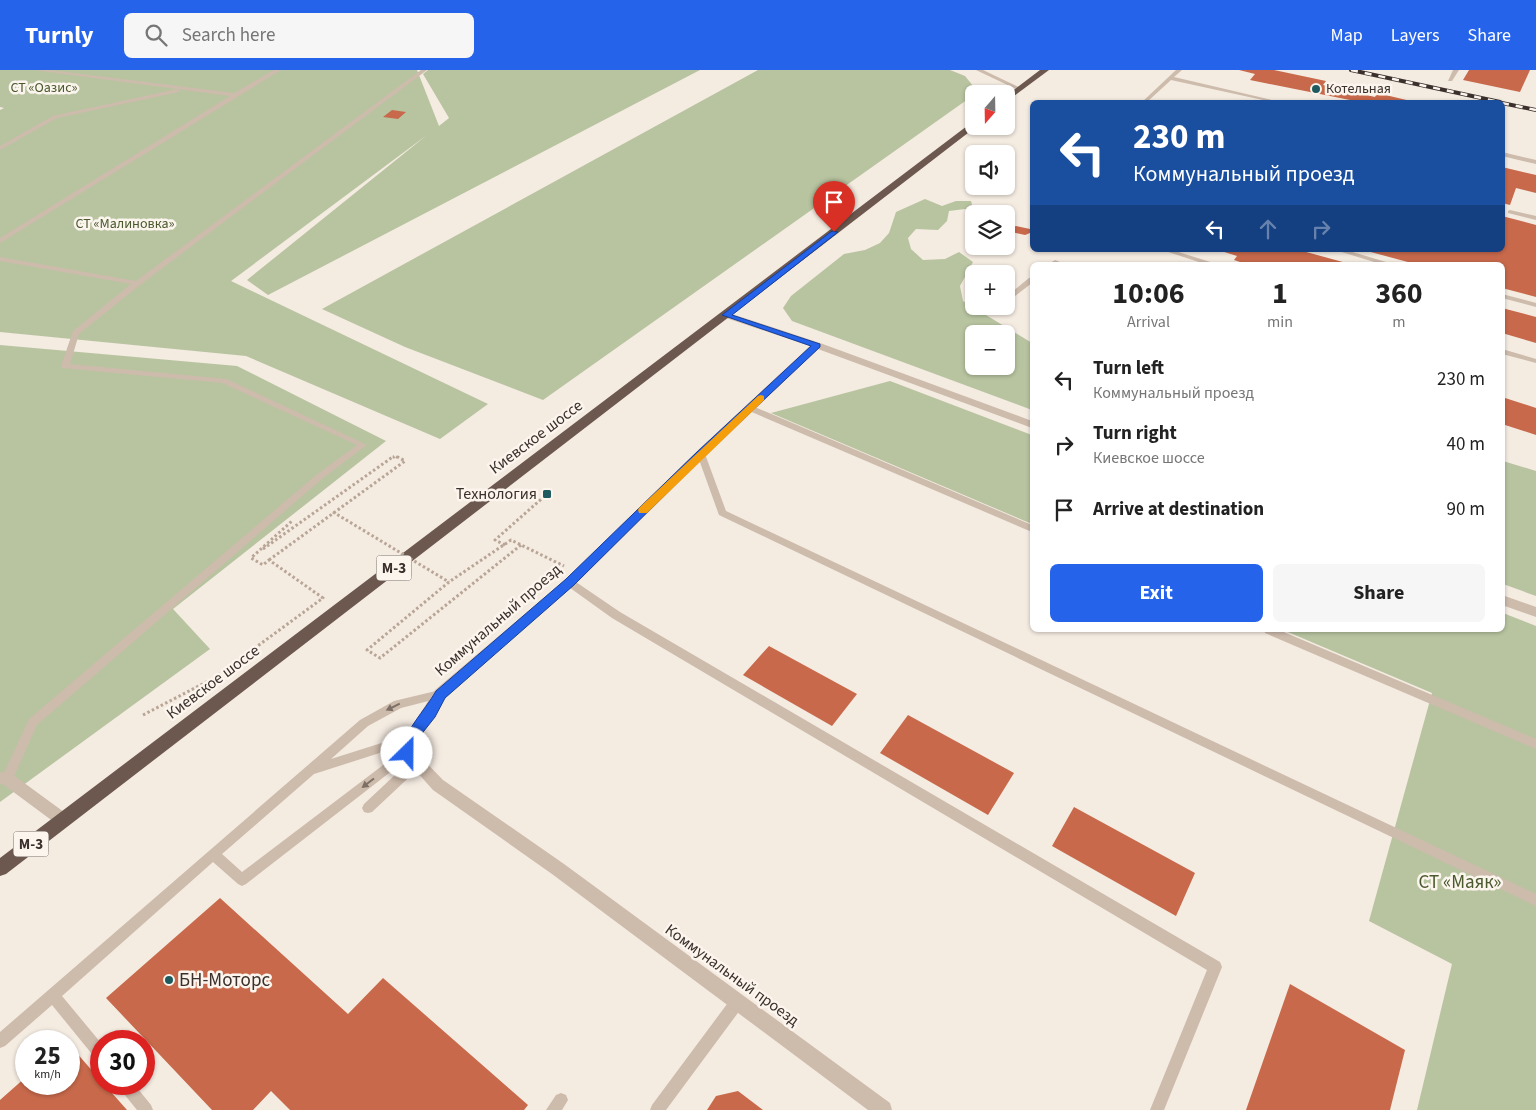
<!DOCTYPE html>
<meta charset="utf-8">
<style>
body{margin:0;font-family:"Source Sans 3",sans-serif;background:#f6f6f6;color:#222;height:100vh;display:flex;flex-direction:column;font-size:19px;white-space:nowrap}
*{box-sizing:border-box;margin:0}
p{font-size:16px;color:#767676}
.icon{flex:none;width:28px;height:28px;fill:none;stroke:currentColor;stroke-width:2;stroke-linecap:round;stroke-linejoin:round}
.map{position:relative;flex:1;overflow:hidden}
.drawer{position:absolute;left:1030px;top:192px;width:475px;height:370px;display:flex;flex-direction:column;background:#fff;border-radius:8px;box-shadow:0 1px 4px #0004}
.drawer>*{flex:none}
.hud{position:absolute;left:1030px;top:30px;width:475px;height:152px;border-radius:8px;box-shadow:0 1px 4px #0004;background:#1a4fa0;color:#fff;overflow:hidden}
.needle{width:32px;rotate:200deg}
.controls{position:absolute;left:965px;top:15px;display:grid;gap:10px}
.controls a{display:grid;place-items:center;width:50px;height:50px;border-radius:8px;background:#fff;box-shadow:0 1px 4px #0004;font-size:25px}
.speed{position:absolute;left:15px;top:960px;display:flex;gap:10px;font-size:25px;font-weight:700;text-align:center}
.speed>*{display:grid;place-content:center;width:65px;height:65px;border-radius:50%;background:#fff;box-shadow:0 1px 4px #0004;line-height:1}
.speed small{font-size:12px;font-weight:400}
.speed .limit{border:8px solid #d22;background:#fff;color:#111}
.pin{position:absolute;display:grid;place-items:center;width:42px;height:42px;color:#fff;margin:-51px -21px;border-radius:50% 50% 50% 0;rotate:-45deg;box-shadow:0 0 5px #0007}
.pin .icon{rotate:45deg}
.me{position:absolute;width:55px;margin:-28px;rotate:23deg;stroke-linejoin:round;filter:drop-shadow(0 0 4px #0008)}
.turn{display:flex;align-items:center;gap:18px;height:105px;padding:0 20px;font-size:22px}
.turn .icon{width:65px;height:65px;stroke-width:2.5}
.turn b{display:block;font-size:35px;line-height:42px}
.lanes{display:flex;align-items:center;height:48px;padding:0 20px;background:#0003;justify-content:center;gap:25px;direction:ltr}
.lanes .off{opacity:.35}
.eta{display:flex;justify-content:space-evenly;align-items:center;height:85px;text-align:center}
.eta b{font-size:30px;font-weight:700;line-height:35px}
.action{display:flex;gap:10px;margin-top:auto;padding:10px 20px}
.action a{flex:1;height:58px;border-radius:8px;background:#2563eb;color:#fff;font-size:20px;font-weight:700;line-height:58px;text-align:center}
.action a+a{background:#f6f6f6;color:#222}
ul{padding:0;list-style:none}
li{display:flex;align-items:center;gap:15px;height:65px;padding:0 20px}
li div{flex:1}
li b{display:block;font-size:19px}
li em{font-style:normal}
header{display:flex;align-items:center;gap:30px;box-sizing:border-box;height:70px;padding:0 25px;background:#2563eb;color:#fff}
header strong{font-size:24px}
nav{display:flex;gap:28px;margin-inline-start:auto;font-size:18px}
.search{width:350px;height:45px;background:#f6f6f6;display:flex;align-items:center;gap:12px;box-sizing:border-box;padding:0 18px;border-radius:8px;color:#767676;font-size:19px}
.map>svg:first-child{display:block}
.green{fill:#b8c4a0;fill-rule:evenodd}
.building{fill:#c8694b}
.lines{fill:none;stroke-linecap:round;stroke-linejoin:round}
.path-far1{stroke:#b9a596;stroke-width:2.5;stroke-dasharray:2 2;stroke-linecap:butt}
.path{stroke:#b9a596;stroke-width:3;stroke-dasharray:2.5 2.5;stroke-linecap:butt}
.service{fill:#cdbbac;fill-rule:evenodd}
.minor{fill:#cdbbac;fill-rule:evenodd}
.trunk{fill:#6c584f;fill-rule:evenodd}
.rail-casing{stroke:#3b302b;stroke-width:4}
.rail{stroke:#fbf5ee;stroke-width:2.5;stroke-dasharray:7;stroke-linecap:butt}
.path-bridge{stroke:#b9a596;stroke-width:3;stroke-dasharray:2.5 2.5;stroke-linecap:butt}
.oneway{fill:#7d6f65}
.route{fill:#2563eb;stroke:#184099}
.slow{fill:#f59e0b}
.poi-dot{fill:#1f5a5e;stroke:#fbf5ee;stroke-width:2}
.labels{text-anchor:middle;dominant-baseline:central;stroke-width:5;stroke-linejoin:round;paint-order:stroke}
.far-park-label{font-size:14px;fill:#4a5a2e;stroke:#fbf5ee}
.far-poi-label{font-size:14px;fill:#3b302b;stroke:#fbf5ee;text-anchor:start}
.shield{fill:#fbf5ee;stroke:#756b66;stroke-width:1}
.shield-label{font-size:15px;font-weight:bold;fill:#3b302b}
.street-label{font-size:16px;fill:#3b302b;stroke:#fbf5ee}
.poi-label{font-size:16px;fill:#3b302b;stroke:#fbf5ee;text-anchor:end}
.near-park-label{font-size:19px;fill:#4a5a2e;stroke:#fbf5ee}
.near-poi-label{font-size:19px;fill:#3b302b;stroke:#fbf5ee;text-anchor:start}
</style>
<header>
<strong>Turnly</strong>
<div class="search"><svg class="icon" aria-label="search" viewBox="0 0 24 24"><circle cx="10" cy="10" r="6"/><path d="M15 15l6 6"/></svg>Search here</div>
<nav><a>Map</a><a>Layers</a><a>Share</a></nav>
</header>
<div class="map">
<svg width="1536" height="1040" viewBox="0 0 1536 1040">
<rect width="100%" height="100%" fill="#f4ebe1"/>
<path class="green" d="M0,0H417L439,56L449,48L423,4L428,0H700L268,225L247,210L427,65L231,211L488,334L440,369L246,286L0,262V40L4,38L0,37Z
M758,0H950L965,6L978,22L543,330L405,277L322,239Z
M925,129L942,136L956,131H971L973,138L949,141L947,151L938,160L916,159L908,168L911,179L923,190L945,189L959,182L973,192L960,216L963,231L1032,273V340L792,251L783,238L791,226L844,184L865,180L880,173L889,163L896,142ZM974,264H1006V296H974Z
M0,275L237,296L386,371L173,539L210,579L0,732Z
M890,311L1032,365V454L771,343Z
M1503,391L1536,401V526L1503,514Z
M1503,543L1536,556V1040H1417L1452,894L1369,851L1432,623L1283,560H1502Z"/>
<path class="building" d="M1239,0H1274L1326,11L1323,15L1375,27L1377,23L1415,32H1360L1250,10L1255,4Z
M1469,0H1530L1520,22L1463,10Z
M392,40L406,42L398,49L383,47Z
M1502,97L1536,105V123L1516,118L1510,135L1502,133Z
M1502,146L1536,155V227L1502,218V195H1419L1367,181L1502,180Z
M1016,156L1030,159V163L1025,165L1011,162V158Z
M1218,180H1299L1350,194L1249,195L1234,190L1237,186Z
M1502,238L1536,247V273L1502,263Z
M1502,327L1536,338V365L1502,354Z
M769,576L857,624L832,656L743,605Z
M908,645L1014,703L988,745L880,683Z
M1074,737L1195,803L1176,846L1052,776Z
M220,828L348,944L383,908L528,1035L524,1040H290L271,1021L253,1040H212L106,928Z
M1290,914L1405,980L1390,1040H1246Z
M69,974L101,1011V1014H104L127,1040H0V1030L26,1007V1014H69Z
M738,1021L763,1040H707L716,1026Z"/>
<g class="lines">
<path class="path-far1" d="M393,388L395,386L398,388"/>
<path class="path" d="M505,475L495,470L547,424
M521,475L380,588L367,580L449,512L511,470L564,496
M263,479L394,386
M269,490L405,391L396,386
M143,645L214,608L323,528L269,490L263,495L251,488L292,451"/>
<path class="service" d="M34,0H49L234,23L274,0H281L0,173V168L230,26Z
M421,0H427L140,215L79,264L70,294L227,309L367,375L322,409L37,655L11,713L7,714L3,713L1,709L29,649L316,405L357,375L222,313L62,298L61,296L73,261L131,214L0,191V187L136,211Z
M976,0H983L1023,19L1018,20Z
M1176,0H1182L1174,7L1280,32H1272L1171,10L1147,32H1142Z
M1453,0H1459L1452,11H1448Z
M177,19L180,21L179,22L57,48L0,80V76L53,46Z
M1502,82L1536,90V94L1502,86Z
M1510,140L1536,146V150L1508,143V141Z
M1162,180H1172L1220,195H1208Z
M1335,180H1346L1396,195H1384Z
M1055,190L1065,194L1067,195H1047Z
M1029,208H1032V213L1006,233V227Z
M1502,224L1536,233V237L1502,228Z
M995,236H1003L996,241L992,239Z
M1502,279L1536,289V293L1502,284Z
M750,335L1032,455V462L747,340V336Z
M701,381L705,384L726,441L1536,824V836L719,445L697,384Z
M570,508L620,542L1220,892L1222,897L1164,1040H1150L1207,900L612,548L566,515L565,512Z
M1264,560H1279L1536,669V679L1265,563Z
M440,620L444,621L445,624L444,627L401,638L368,656L331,689L410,664L414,666L416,669L414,672L314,704L222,784L242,802L403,680L407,678L411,680L413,683L411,686L246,814L242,816L238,814L213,792L62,926L101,973V991L96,989L52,935L5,976L0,978V962L360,650L394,631Z
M416,688L420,689L422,693L420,697L372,742L368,743L364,742L362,738L364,734L412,689Z
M738,924L743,926L745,931L743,936L666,1040H650L652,1035L733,926Z
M118,1014H134L151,1035L153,1040H137L120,1019Z
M561,1023L566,1025L568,1030L562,1040H546L556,1025Z"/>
<path class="minor" d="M726,242L820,273L1032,351V358L818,279L705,387L574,515L445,628L422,665L415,681L443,710L564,794L890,1033L892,1040H868L552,804L433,720L400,683L408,663L435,620L566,509L697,381L810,276L723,247L721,245Z
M1502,525L1536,537V547L1502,535Z
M0,702L12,704L68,745L71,750L68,755L63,757L58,755L4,715L0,714Z"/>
<path class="trunk" d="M1040,0H1049L1006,32V26Z
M971,53H974V56H977L6,804L0,806V788Z"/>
<g class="rail-casing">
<path id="rail" d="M1351,0L1500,32
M1502,33L1536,40"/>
</g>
<use href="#rail" class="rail"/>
<path class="path-bridge" d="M333,442L449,512"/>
</g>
<defs><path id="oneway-solid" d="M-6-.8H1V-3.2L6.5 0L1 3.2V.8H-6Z" transform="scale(1.25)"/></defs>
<g class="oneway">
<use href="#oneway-solid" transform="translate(393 637) rotate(154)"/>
<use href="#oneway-solid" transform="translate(368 713) rotate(143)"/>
</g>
<path class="route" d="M832,161L838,162L732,245L820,274V277L704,386L574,515L445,628L435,647L416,671L412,687L407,689L402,687L401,683C405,659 424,642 436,621L566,509L697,382L811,276L722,245Z"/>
<path class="slow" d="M761,325L764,326V330L647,443H639L638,440L639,438L758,326Z"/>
<g class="poi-dot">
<circle cx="1316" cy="19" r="5"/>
<rect x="542" y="419" width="10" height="10" rx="2.5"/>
<circle cx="169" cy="910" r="5"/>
</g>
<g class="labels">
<g class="far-park-label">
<text x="44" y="18">СТ «Оазис»</text>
<text x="125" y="154">СТ «Малиновка»</text>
</g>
<g class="far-poi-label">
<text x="1326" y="19">Котельная</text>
</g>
<g class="shield">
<rect x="376.5" y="485.5" width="35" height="25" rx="4"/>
<rect x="13.5" y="761.5" width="35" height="25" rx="4"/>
</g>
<g class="shield-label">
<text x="394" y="498">М-3</text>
<text x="31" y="774">М-3</text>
</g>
<g class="street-label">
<text transform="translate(536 367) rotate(-37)">Киевское шоссе</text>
<text transform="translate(498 550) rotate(-41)">Коммунальный проезд</text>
<text transform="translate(213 612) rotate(-37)">Киевское шоссе</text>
<text transform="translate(732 905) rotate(36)">Коммунальный проезд</text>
</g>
<g class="poi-label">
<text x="537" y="424">Технология</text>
</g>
<g class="near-park-label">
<text x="1460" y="812">СТ «Маяк»</text>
</g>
<g class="near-poi-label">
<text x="179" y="910">БН-Моторс</text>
</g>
</g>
</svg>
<div class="controls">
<a><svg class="needle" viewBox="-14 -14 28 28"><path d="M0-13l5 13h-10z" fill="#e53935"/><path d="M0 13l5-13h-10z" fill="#767676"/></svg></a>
<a><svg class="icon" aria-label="sound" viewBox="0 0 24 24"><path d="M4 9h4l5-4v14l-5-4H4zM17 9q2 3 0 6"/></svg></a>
<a><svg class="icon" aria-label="layers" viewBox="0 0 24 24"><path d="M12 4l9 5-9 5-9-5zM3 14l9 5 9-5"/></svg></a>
<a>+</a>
<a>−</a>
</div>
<div class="speed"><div>25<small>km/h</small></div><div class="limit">30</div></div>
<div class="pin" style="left:834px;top:162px;background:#d93025"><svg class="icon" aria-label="arrive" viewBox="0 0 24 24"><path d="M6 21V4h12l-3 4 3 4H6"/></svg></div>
<svg class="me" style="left:407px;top:683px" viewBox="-20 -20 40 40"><circle r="19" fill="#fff"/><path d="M0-13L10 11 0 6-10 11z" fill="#2563eb"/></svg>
<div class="hud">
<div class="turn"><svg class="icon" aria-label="left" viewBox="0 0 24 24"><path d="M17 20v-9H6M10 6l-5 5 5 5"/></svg><div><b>230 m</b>Коммунальный проезд</div></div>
<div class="lanes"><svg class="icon" aria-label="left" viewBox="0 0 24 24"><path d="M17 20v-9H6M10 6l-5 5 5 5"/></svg><svg class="icon off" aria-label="ahead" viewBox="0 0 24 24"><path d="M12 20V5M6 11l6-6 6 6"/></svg><svg class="icon off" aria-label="right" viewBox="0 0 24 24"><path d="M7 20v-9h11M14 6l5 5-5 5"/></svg></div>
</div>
<section class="drawer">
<div class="eta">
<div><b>10:06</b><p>Arrival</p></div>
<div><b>1</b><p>min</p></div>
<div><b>360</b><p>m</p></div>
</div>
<ul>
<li><svg class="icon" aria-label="left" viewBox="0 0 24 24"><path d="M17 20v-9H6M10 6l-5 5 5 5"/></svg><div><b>Turn left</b><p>Коммунальный проезд</p></div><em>230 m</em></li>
<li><svg class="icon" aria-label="right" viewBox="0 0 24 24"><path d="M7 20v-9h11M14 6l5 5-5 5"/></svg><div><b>Turn right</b><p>Киевское шоссе</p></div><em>40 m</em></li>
<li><svg class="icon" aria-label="arrive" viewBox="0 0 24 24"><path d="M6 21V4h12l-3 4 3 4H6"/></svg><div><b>Arrive at destination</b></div><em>90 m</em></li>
</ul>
<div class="action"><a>Exit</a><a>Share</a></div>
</section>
</div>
